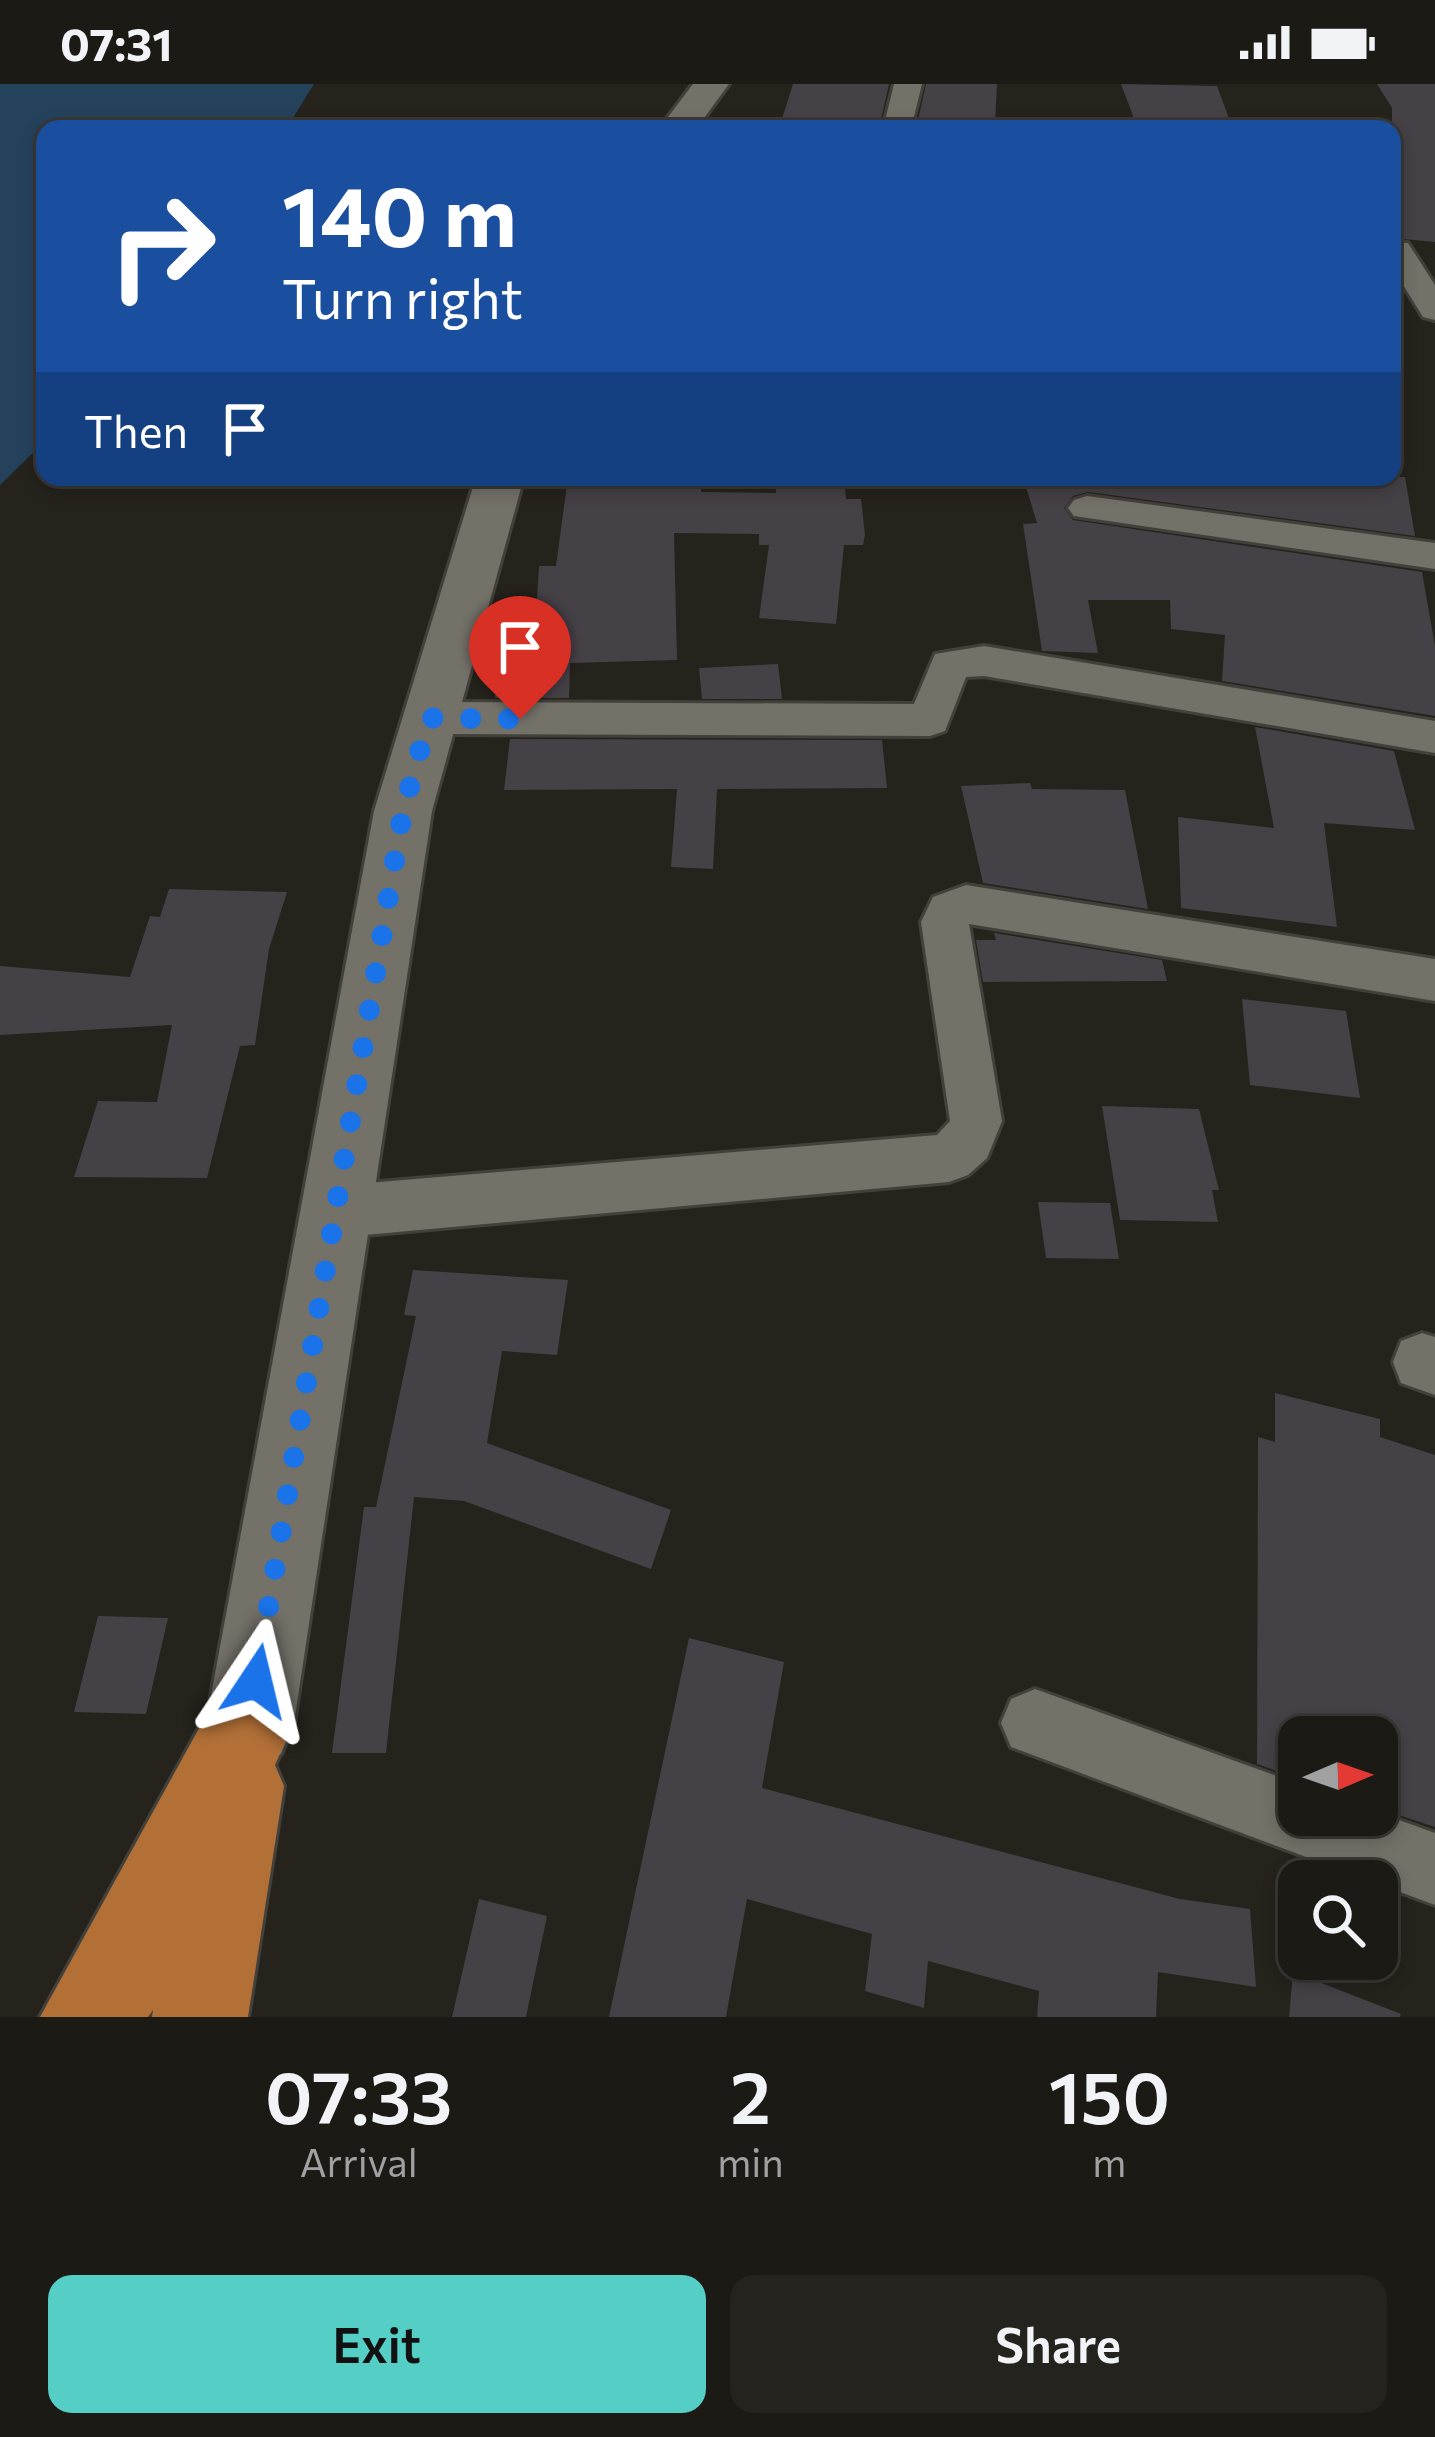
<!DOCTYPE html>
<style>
body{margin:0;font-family:Commissioner,sans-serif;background:#25231e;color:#f1f3f6;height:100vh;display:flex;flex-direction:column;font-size:45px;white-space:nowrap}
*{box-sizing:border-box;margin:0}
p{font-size:39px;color:#a0a1a0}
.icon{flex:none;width:66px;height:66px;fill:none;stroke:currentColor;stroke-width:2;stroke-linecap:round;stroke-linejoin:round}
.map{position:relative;height:1933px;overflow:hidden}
.sheet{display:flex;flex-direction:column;background:#1c1a15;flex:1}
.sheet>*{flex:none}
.guide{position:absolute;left:36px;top:36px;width:1365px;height:366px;border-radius:24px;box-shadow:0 6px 18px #0003,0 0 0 3px #3a3834;background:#1a4fa0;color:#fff;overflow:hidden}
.needle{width:78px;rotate:88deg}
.fabs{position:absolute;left:1278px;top:1632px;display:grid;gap:24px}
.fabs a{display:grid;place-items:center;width:120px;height:120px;border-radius:24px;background:#1c1a15;box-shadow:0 6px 18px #0003,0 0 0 3px #3a3834;font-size:60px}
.pin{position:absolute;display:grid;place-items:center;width:102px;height:102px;color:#fff;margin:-123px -51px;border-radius:50% 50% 50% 0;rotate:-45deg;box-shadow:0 0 12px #0007}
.pin .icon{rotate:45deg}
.me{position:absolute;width:132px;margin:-66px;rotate:10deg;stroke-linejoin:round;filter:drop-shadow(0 0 9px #0008)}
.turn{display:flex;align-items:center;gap:42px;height:252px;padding:0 48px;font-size:54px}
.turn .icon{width:156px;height:156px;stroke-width:2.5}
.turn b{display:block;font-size:84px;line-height:102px}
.then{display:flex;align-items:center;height:114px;padding:0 48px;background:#0003;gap:24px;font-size:45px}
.eta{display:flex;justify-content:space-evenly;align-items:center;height:204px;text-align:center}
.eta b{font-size:72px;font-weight:600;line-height:84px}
.primary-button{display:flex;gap:24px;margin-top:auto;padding:24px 48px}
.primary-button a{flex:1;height:138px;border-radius:24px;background:#55cec5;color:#111;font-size:48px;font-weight:600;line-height:138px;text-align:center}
.primary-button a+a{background:#25231e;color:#f1f3f6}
.status{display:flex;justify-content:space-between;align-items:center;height:84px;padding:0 60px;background:#1c1a15;direction:ltr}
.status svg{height:33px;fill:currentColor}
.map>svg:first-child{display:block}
.water{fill:#25425c}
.building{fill:#464047}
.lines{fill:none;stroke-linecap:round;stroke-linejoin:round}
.street-casing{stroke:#42403b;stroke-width:6}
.secondary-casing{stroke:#42403b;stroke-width:6}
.primary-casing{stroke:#42403b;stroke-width:6}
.street{fill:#737168;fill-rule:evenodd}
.secondary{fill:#737168;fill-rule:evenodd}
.primary{fill:#b27037;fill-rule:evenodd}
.route{stroke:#1a73e8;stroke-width:21;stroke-dasharray:0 37.8}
</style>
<div class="status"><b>07:31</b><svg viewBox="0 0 49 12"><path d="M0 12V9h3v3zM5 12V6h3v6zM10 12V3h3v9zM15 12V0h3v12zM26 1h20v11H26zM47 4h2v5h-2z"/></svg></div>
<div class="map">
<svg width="1435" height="1933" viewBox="0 0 1435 1933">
<rect width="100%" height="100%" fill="#25231c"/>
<path class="water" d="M0,0H314L286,45H45V357L0,401Z"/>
<path class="building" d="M793,0H889L879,45L781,38Z
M926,0H997L995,41L918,36Z
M1121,0L1217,2L1233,45H1138Z
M1377,0H1435V158L1392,154V24Z
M568,393H701V408L776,409V393H844L846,415H861L865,451L863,461H844L836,540L759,534L769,461H759V450L674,449L677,576L570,579L569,614H495L500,562H534L539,482H556Z
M1023,393H1405L1415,452L1088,408L1073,412L1064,424L1073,436L1422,488L1435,562V632L1222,597L1225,551L1171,545L1170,516H1088L1098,569L1042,567L1023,440L1037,439Z
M778,580L782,615H702L699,584Z
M1255,643L1394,667L1415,746L1324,739L1337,843L1181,824L1178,733L1274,744Z
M510,655L882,656L887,704L717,705L713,785L671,783L677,705L504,706Z
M1030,699L1032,705L1125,706L1148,825L983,799L961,702Z
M169,805L287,808L269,865L255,961L240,962L207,1094L74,1093L98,1017L157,1018L172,941L0,951V882L130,893L150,832L160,833Z
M994,849L1162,876L1167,897L983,898L976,856H996Z
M1242,915L1346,927L1360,1014L1250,1001Z
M1102,1022L1199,1025L1219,1106H1212L1218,1138L1120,1136Z
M1038,1118L1110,1119L1119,1175L1046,1174Z
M413,1186L568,1196L557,1271L502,1267L487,1359L671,1426L651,1485L464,1417L414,1413L386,1669H332L364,1423H376L416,1232L404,1231Z
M1275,1309L1380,1335V1353L1435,1371V1743L1377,1724V1653H1299V1695L1257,1680L1258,1353L1275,1358Z
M98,1532L168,1534L146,1630L74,1628Z
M689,1554L784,1578L762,1704L1180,1815L1250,1825L1256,1903L1158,1888L1156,1933H1037L1039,1907L928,1877L924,1924L865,1907L872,1850L747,1815L726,1933H609Z
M479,1815L547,1832L526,1933H452Z
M1293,1888L1401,1930L1400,1933H1289Z"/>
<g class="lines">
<g class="street-casing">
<path id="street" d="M894,0H922L911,45H883Z
M1392,158L1408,159L1435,201V236L1423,233L1392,183Z
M1087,412L1435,459V485L1074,432L1068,424L1074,416Z
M984,562L1435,637V669L984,592L966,593L945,647L930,652L429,650L414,645L408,634L414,623L429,618L914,620L935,570Z
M966,801L1435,875V917L969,840L1002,1037L987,1074L968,1091L949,1098L332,1154L313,1146L305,1128L313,1110L332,1102L937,1051L950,1037L921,838L933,813Z
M1422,1249L1435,1253V1311L1401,1299L1393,1278L1401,1257Z
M1035,1605L1299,1700V1731L1377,1728L1435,1749V1821L1011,1663L1001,1639L1011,1615Z"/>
</g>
<g class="secondary-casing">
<path id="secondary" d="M693,0H729L696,45H659Z
M476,393H524L432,727L294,1639L281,1670L250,1683L219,1670L206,1639L374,727Z"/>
</g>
<g class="primary-casing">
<path id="primary" d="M250,1595L281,1608L294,1639L275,1681L284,1702L248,1933H152L153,1926L148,1933H40L219,1608Z"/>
</g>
<use href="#street" class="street"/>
<use href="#secondary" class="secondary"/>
<use href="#primary" class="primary"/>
</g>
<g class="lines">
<path class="route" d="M256,1597L403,727L429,634L520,635"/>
</g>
</svg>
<div class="fabs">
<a><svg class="needle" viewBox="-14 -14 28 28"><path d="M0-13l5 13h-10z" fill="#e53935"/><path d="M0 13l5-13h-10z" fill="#a0a1a0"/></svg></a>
<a><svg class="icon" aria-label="search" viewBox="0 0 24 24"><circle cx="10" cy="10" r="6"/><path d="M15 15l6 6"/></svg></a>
</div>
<div class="pin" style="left:520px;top:635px;background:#d93025"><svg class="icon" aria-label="arrive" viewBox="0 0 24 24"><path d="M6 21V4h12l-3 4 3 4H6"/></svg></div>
<svg class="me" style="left:256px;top:1597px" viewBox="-20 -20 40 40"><path d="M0-17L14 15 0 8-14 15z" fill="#1a73e8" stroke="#fff" stroke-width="4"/></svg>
<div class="guide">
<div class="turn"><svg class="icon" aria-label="right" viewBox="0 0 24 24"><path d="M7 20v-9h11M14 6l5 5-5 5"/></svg><div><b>140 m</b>Turn right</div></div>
<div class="then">Then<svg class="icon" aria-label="arrive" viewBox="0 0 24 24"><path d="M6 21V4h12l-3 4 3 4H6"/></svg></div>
</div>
</div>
<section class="sheet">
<div class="eta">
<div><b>07:33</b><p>Arrival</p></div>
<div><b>2</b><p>min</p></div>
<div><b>150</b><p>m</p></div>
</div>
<div class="primary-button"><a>Exit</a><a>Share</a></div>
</section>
